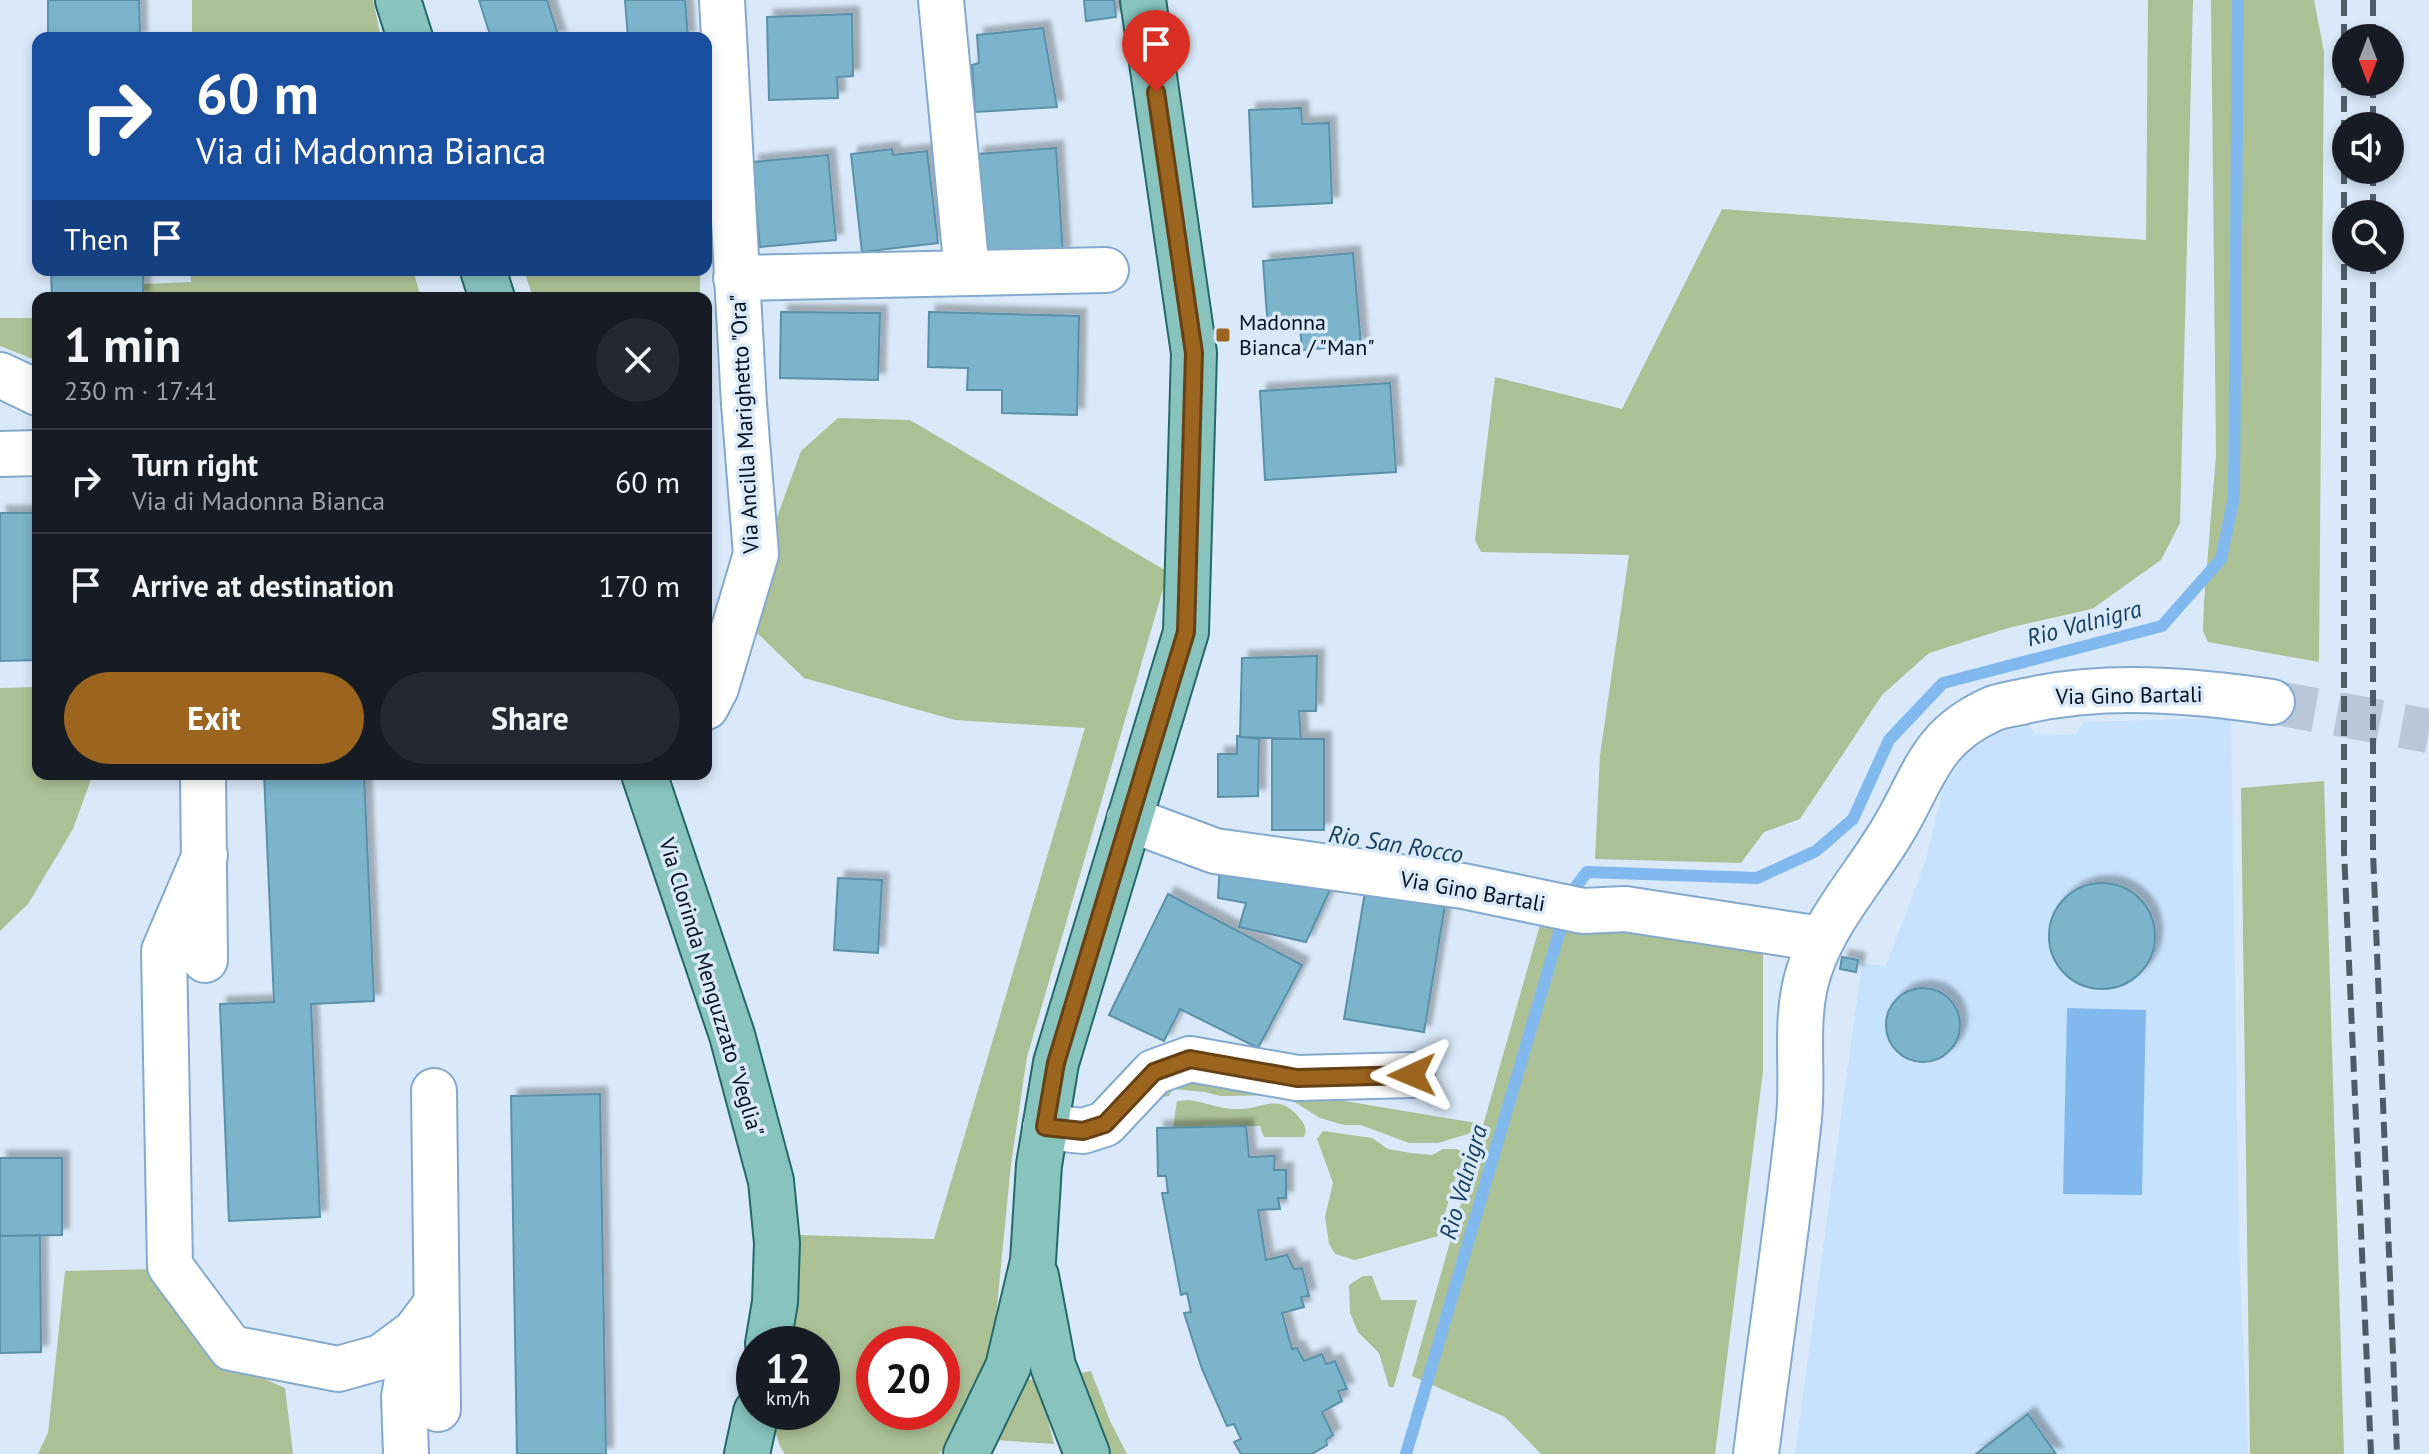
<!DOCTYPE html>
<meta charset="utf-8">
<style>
body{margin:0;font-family:"PT Sans",sans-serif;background:#242831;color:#f1f3f6;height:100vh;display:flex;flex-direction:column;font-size:30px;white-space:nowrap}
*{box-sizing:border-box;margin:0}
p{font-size:26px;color:#9ea1a6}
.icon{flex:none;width:44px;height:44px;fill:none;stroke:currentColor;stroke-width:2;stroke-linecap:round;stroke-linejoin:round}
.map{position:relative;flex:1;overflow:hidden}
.sheet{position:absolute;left:32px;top:292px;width:680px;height:488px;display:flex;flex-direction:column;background:#171b24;border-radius:16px;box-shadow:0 4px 12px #0003}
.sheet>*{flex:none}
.top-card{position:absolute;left:32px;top:32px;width:680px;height:244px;border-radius:16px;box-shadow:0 4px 12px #0003;background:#1a4fa0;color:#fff;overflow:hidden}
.needle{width:52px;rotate:180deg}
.buttons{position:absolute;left:2332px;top:24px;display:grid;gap:16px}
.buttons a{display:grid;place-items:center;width:72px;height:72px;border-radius:50%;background:#171b24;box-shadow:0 4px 12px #0003;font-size:40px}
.speed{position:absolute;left:736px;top:1326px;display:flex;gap:16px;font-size:40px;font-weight:700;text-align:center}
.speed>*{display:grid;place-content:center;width:104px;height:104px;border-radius:50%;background:#171b24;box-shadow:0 4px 12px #0003;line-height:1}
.speed small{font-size:20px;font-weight:400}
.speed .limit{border:12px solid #d22;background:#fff;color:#111}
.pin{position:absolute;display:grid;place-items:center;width:68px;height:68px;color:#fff;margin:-82px -34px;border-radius:50% 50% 50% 0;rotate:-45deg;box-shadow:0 0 8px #0007}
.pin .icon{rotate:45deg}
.me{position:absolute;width:88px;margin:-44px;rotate:269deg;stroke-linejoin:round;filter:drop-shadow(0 0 6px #0008)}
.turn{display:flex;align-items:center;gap:28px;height:168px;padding:0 32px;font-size:36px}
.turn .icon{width:104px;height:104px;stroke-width:2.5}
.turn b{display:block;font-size:56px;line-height:68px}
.then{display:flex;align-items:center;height:76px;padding:0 32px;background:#0003;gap:16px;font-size:30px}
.round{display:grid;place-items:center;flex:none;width:84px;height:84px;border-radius:42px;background:#242831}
.overview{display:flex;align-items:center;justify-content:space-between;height:136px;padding:0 32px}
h1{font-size:48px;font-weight:600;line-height:60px}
.primary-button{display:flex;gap:16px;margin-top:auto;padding:16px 32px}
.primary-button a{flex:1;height:92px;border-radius:48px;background:#9b641f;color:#fff;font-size:32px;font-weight:600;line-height:92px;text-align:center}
.primary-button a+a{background:#242831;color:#f1f3f6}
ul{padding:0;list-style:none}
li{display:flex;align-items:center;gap:24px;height:104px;padding:0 32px;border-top:2px solid #363941}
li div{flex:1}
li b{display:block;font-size:30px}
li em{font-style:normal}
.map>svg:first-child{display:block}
.built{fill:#c6e2fc}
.green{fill:#acc095;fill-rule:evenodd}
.water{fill:#81b9ee}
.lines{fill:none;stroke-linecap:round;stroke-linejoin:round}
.stream{stroke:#81b9ee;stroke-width:12}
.building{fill:#7cb4cc;stroke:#5a90a8;stroke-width:2;filter:url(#shadow)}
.minor-tunnel{stroke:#b9c8d8;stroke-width:44;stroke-dasharray:44 22;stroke-linecap:butt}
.minor-casing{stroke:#83a9ce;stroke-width:48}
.major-casing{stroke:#256a69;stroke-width:48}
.minor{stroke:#fff;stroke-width:44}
.major{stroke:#88c3be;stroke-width:44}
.rail{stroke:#4e5b69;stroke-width:6;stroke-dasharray:16 8;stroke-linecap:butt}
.route-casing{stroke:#654114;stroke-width:20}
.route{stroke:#9b641f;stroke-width:14}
.poi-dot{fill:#9b641f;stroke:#d9e9f9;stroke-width:3}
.labels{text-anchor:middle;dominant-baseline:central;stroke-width:7;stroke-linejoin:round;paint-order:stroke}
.poi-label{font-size:22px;fill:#030f1c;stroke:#d9e9f9;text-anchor:start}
.street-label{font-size:22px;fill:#030f1c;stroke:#d9e9f9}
.water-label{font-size:24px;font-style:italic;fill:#163e61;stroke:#d9e9f9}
</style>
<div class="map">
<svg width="2429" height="1454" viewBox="0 0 2429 1454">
<defs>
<filter id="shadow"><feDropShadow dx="7" dy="-7" stdDeviation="2" flood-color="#0004"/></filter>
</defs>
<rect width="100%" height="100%" fill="#d9e9f9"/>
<path class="built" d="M2231,718L2239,1250L2248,1454H1795L1862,963L1886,966L1926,860L1943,789L1965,754L1997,732L2029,726L2035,734L2075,735L2084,722Z"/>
<path class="green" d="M192,0H373L381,38H192Z
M2148,0H2193L2180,523L2161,560L2092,609L2008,628L1929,653L1882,695L1800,819L1764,832L1741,863L1595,859L1600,755L1629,555L1481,552L1475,540L1495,377L1622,409L1722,209L2146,240Z
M2211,0H2314L2324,52L2319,662L2208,642L2203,631L2204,602L2216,455Z
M191,270H413L421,298H143V284L191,282Z
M524,270H700V298H533Z
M0,318H38V361L0,346Z
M838,418L910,420L1168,572L1027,1057L1011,1164L993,1347L951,1440L939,1454H785C776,1442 774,1427 776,1412H822V1344H788L794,1308L799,1235L934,1239L1085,728L955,720L804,678L754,630L758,570L801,451ZM874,1344H942V1412H874Z
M38,687V774H93L73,829L28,904L0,931V688Z
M2324,781L2344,1454H2250L2241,788Z
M1541,921L1763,949V1071L1715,1454H1541L1505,1417L1412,1376Z
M1178,1073L1476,1123L1471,1133L1438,1143H1409L1361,1125H1344L1320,1118L1283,1095L1220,1096L1205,1092L1173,1089L1169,1096L1156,1098Z
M1189,1100C1205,1102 1222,1110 1239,1109C1264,1109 1277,1093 1297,1115C1303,1123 1308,1126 1304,1137H1264L1260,1126L1173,1128L1177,1101Z
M1323,1131L1372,1138L1388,1149L1411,1153L1432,1155L1443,1149H1456L1462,1151L1464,1165L1457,1173L1438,1236L1355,1260L1335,1254L1329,1244L1325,1217L1333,1183L1317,1139Z
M156,1269L229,1363L285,1388L293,1454H38L48,1433L65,1271Z
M1363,1276H1372L1381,1300H1417L1394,1387H1389L1379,1353L1358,1332L1350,1313L1349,1285Z
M1091,1371L1110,1421L1127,1454H1101L1074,1374Z
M1021,1379L1038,1380L1054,1444L995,1440Z"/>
<path class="water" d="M2067,1008L2146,1010L2142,1195L2063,1194Z"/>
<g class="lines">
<path class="stream" d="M1566,893H1571L1587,872L1757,878L1816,851L1853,819L1889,740L1943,683L2162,626L2221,559L2234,497L2238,0
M1406,1454L1562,923"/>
</g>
<path class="building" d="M48,0H139L140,38H48Z
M479,0H547L559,38H491Z
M625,0H685L688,38H628Z
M1084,0H1114L1116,17L1086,21Z
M852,14L853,76L837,77L838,98L769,100L767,17Z
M1043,28L1057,107L975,112L972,65L979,63L977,35Z
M1301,108L1302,124L1329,123L1332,203L1253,207L1249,110Z
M1056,148L1063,254L985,260L977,154Z
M892,149L893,155L927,151L938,243L862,252L851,154Z
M828,155L836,240L760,247L752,162Z
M1353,253L1361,345L1302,350L1300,326L1268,329L1263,261Z
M51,270H143V298H52Z
M781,312L880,313L878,380L780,378Z
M929,312L1079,316L1077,415L1002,413V390H967L968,368L928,367Z
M1390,383L1396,472L1265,480L1260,391Z
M0,513H38V660L0,661Z
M1317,656L1316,711H1299L1301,739L1240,737L1242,658Z
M1237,736L1259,739L1258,796L1218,797V754H1237Z
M1272,739H1324V830H1272Z
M264,774H364L374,1001L311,1004L320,1217L229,1221L220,1004L274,1002Z
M1220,863L1335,879L1306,942L1239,927L1246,903L1218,898Z
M838,878L882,880L878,953L834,950Z
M2049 936a53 53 0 1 1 106 0a53 53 0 1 1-106 0Z
M1366,886L1446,899L1424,1032L1344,1019Z
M1168,894L1302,965L1258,1048L1180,1009L1164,1041L1109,1015Z
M1842,957L1858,960L1856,972L1840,969Z
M1886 1025a37 37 0 1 1 74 0a37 37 0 1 1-74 0Z
M600,1094L606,1454H517L511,1096Z
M1246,1126L1249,1157L1275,1156L1274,1170H1286V1198H1278L1280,1209L1258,1210L1266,1260L1287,1255L1294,1269L1302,1268L1309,1296L1301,1297L1304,1307L1282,1313L1292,1349L1297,1348L1304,1361L1322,1354L1326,1364L1335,1361L1347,1389L1338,1391L1342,1401L1322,1412L1333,1435L1326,1440L1327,1445L1312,1454H1241L1234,1442L1241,1439L1234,1424L1227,1426L1202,1369L1184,1313L1191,1312L1187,1293L1181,1295L1162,1193H1168L1166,1176H1158L1157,1128Z
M0,1158H62V1235L0,1236Z
M40,1235L41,1352L0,1353V1236Z
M2028,1414L2056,1454H1976Z"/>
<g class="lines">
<path class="minor-tunnel" d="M2272,702L2429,731"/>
<g class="minor-casing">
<path id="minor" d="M941,0L967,273
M736,278L1106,270
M0,375L38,393
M0,454L38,453
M706,707L716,688L756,554L744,404L722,0
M203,774L205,960
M1129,819L1215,851L1463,886L1583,911L1625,909L1821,939
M205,855L164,951L170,1266L231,1348L338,1369L381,1357L415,1332L436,1304
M434,1091L438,1409
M1045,1127L1083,1131L1105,1124L1154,1072L1190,1059L1297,1078L1412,1075
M406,1454L404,1397L415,1332
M1756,1454C1770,1342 1787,1230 1799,1118C1804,1067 1793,1017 1810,968C1829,913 1869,873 1897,823C1926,772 1932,737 1990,710C2000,705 2014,704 2025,701C2105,683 2191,690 2272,702"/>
</g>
<g class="major-casing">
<path id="major" d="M398,0L410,38
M483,270L492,298
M644,774L732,1035L771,1181L777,1243L775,1302L768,1344
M1036,1276L1053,1366L1087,1454
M747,1454L756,1412
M966,1454L1008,1367L1033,1261L1039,1165L1056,1063L1186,632L1194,353L1143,0"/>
</g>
<use href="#minor" class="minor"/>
<use href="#major" class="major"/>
<path class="rail" d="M2344,0V851L2371,1454
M2373,0V38
M2373,82V126
M2373,170V214
M2373,258V852L2397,1454"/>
</g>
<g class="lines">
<g class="route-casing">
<path id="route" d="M1156,92L1194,353L1186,632L1056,1063L1045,1127L1083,1131L1105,1124L1154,1072L1190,1059L1297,1078L1412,1075"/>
</g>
<use href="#route" class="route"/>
</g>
<rect class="poi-dot" x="1215" y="327" width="16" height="16" rx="4"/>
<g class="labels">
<g class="poi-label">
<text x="1239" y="322">Madonna<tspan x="1239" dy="25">Bianca / "Man"</tspan></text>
</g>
<g class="street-label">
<text transform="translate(744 424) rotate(-93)">Via Ancilla Marighetto "Ora"</text>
<text transform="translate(2129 695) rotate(-1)">Via Gino Bartali</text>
<text transform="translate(1473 891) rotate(10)">Via Gino Bartali</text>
<text transform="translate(712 987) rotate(73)">Via Clorinda Menguzzato "Veglia"</text>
</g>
<g class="water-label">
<text transform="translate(2084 623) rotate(-15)">Rio Valnigra</text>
<text transform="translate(1396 844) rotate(9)">Rio San Rocco</text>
<text transform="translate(1463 1182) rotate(-74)">Rio Valnigra</text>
</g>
</g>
</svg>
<div class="buttons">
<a><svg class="needle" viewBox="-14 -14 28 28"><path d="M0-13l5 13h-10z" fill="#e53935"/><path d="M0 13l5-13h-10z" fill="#9ea1a6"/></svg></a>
<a><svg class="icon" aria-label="sound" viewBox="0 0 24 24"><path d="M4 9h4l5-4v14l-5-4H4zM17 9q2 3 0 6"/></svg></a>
<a><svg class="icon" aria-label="search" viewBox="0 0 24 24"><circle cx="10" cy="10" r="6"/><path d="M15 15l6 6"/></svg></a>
</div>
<div class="speed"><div>12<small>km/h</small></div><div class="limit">20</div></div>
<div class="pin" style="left:1156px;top:92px;background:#d93025"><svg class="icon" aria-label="arrive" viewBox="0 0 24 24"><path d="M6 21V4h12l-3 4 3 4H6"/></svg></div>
<svg class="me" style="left:1412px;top:1075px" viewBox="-20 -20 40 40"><path d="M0-17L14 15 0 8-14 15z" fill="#9b641f" stroke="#fff" stroke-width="4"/></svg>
<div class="top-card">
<div class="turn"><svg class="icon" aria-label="right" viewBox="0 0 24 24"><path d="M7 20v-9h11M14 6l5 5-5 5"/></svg><div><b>60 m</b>Via di Madonna Bianca</div></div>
<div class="then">Then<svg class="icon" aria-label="arrive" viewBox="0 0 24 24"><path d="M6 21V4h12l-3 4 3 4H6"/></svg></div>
</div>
<section class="sheet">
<div class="overview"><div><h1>1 min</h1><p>230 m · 17:41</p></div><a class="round"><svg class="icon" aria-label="close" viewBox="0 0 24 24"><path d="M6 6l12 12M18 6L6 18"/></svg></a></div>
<ul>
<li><svg class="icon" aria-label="right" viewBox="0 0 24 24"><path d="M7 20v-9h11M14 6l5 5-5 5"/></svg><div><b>Turn right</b><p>Via di Madonna Bianca</p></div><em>60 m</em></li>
<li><svg class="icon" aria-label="arrive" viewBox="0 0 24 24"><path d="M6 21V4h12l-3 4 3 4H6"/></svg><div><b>Arrive at destination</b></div><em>170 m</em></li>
</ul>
<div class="primary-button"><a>Exit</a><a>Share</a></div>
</section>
</div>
